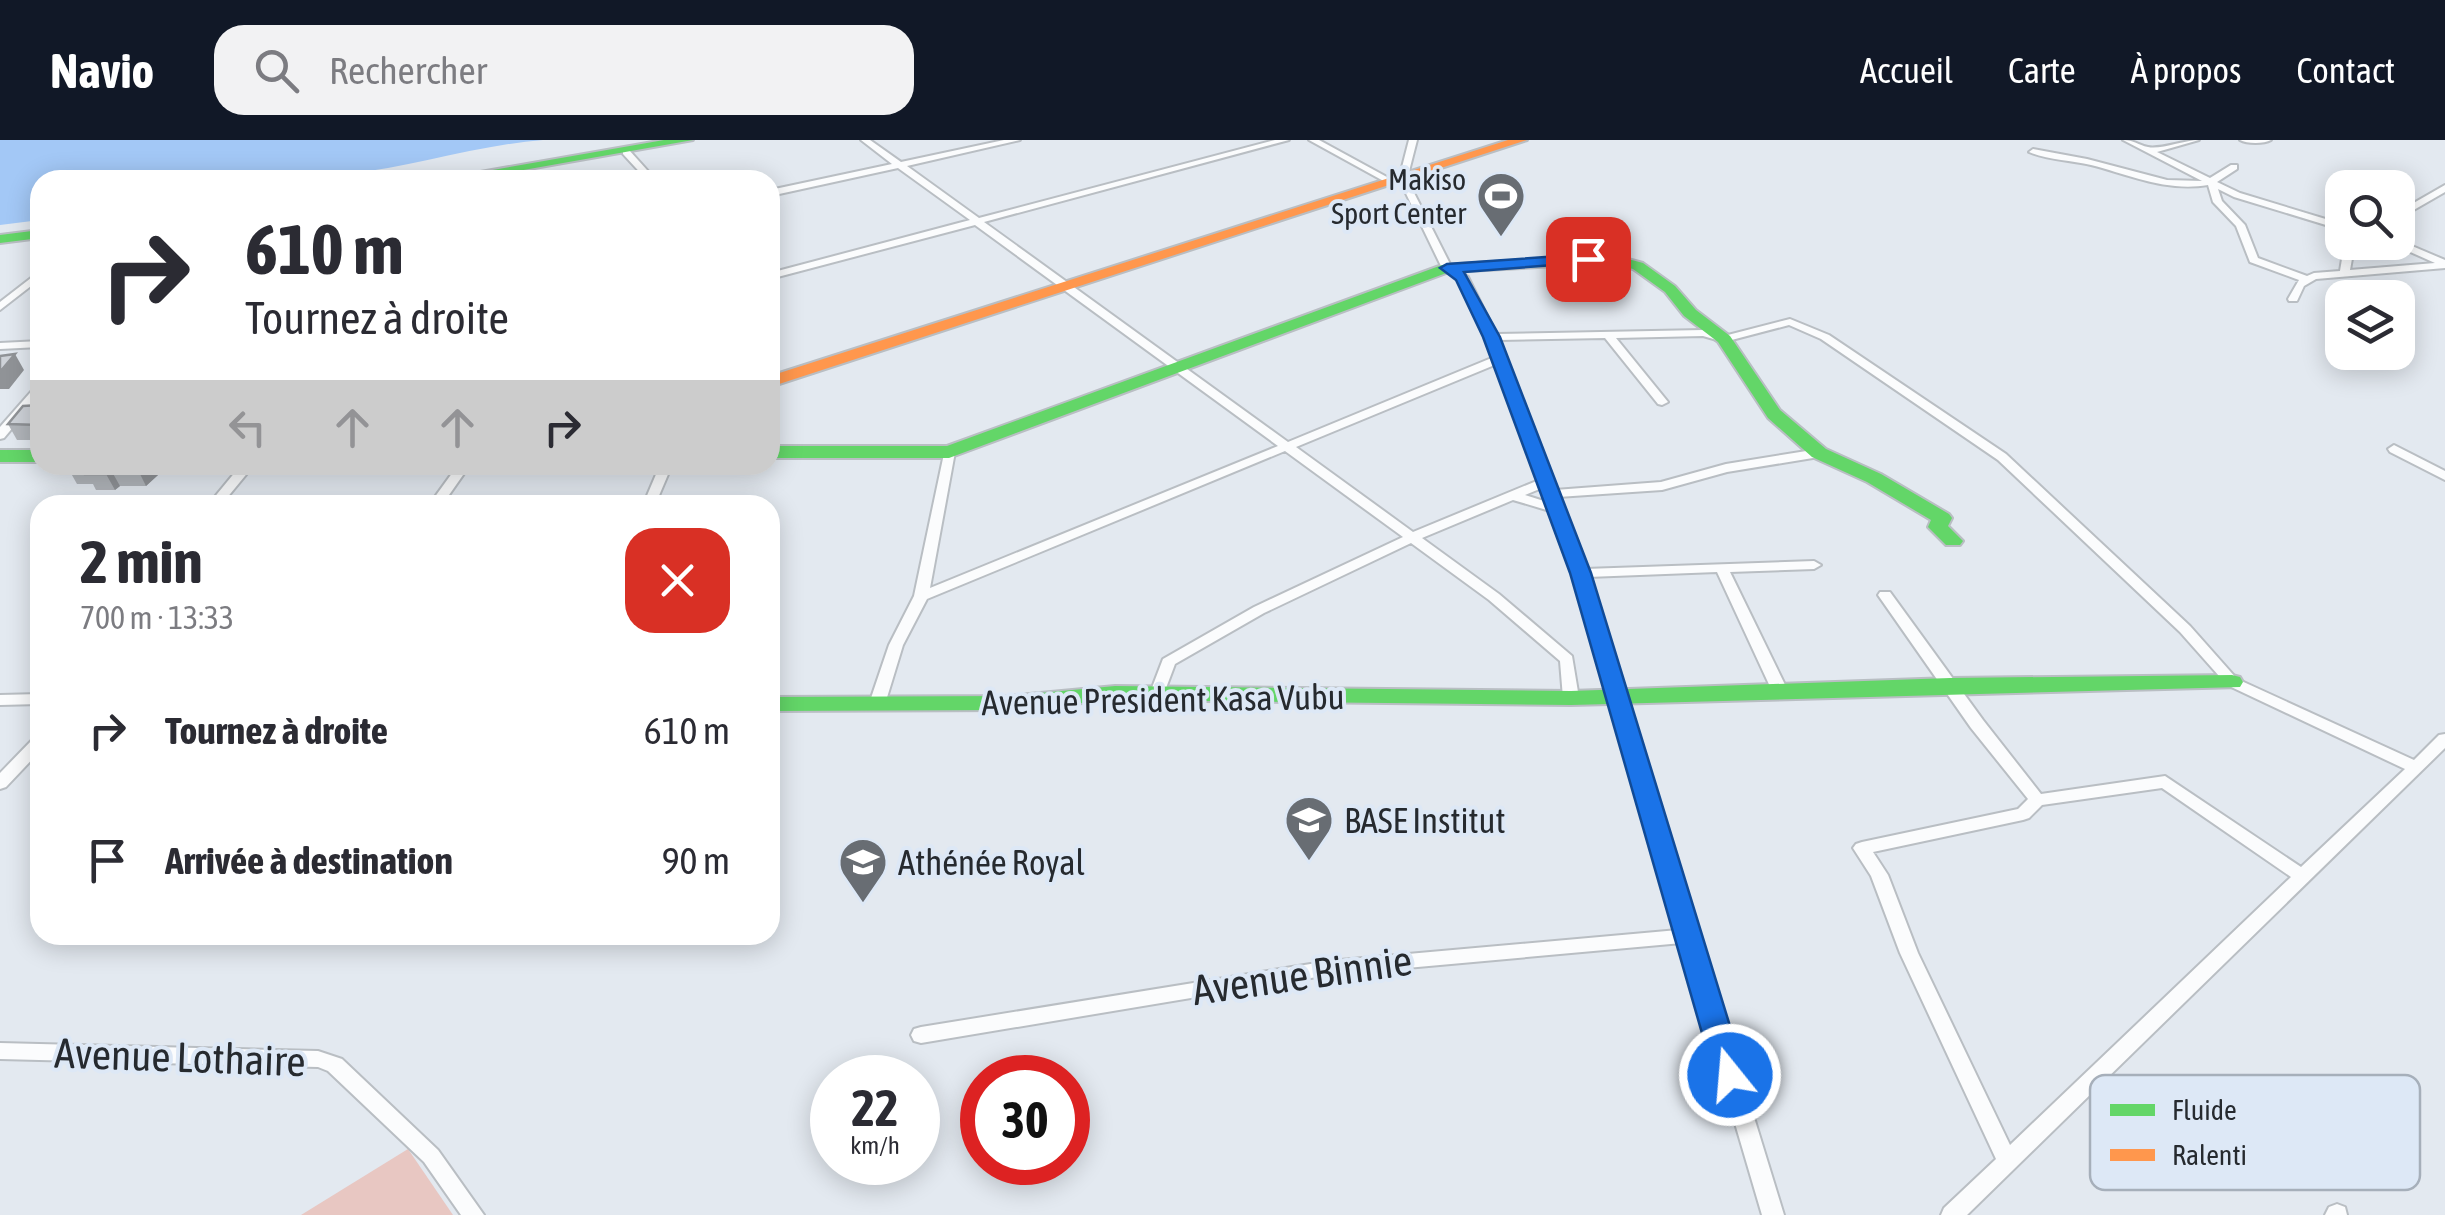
<!DOCTYPE html>
<html lang="fr">
<meta charset="utf-8">
<style>
body{margin:0;font-family:"Asap Condensed",sans-serif;background:#f2f2f3;color:#2b2b33;height:100vh;display:flex;flex-direction:column;font-size:38px;white-space:nowrap}
*{box-sizing:border-box;margin:0}
p{font-size:32px;color:#7c7c81}
.icon{flex:none;width:55px;height:55px;fill:none;stroke:currentColor;stroke-width:2;stroke-linecap:round;stroke-linejoin:round}
.map{position:relative;flex:1;overflow:hidden}
.drawer{position:absolute;left:30px;top:355px;width:750px;height:450px;display:flex;flex-direction:column;background:#fff;border-radius:30px;box-shadow:0 5px 25px #0003}
.drawer>*{flex:none}
.guide{position:absolute;left:30px;top:30px;width:750px;height:305px;border-radius:30px;box-shadow:0 5px 25px #0003;background:#fff;color:#2b2b33;overflow:hidden}
.tools{position:absolute;left:2325px;top:30px;display:grid;gap:20px}
.tools a{display:grid;place-items:center;width:90px;height:90px;border-radius:20px;background:#fff;box-shadow:0 5px 25px #0003;font-size:50px}
.speed{position:absolute;left:810px;top:915px;display:flex;gap:20px;font-size:50px;font-weight:700;text-align:center}
.speed>*{display:grid;place-content:center;width:130px;height:130px;border-radius:50%;background:#fff;box-shadow:0 5px 25px #0003;line-height:1}
.speed small{font-size:25px;font-weight:400}
.speed .limit{border:15px solid #d22;background:#fff;color:#111}
.pin{position:absolute;display:grid;place-items:center;width:85px;height:85px;color:#fff;margin:-42px;border-radius:20px;box-shadow:0 5px 15px #0006}
.me{position:absolute;width:110px;margin:-55px;rotate:343deg;stroke-linejoin:round;filter:drop-shadow(0 0 8px #0008)}
.turn{display:flex;align-items:center;gap:35px;height:210px;padding:0 50px;font-size:45px}
.turn .icon{width:130px;height:130px;stroke-width:2.5}
.turn b{display:block;font-size:70px;line-height:85px}
.lanes{display:flex;align-items:center;height:95px;padding:0 50px;background:#0003;justify-content:center;gap:50px;direction:ltr}
.lanes .off{opacity:.35}
.round{display:grid;place-items:center;flex:none;width:105px;height:105px;border-radius:30px;background:#f2f2f3}
.headline{display:flex;align-items:center;justify-content:space-between;height:170px;padding:0 50px}
h1{font-size:60px;font-weight:700;line-height:75px}
ul{padding:0;list-style:none}
li{display:flex;align-items:center;gap:30px;height:130px;padding:0 50px}
li div{flex:1}
li b{display:block;font-size:38px}
li em{font-style:normal}
header{display:flex;align-items:center;gap:60px;box-sizing:border-box;height:140px;padding:0 50px;background:#111827;color:#fff}
header strong{font-size:48px}
nav{display:flex;gap:55px;margin-inline-start:auto;font-size:35px}
.search{width:700px;height:90px;background:#f2f2f3;display:flex;align-items:center;gap:25px;box-sizing:border-box;padding:0 35px;border-radius:30px;color:#7c7c81;font-size:38px}
.map>svg:first-child{display:block}
.green{fill:#e8c7c2}
.water{fill:#a3c8f6}
.lines{fill:none;stroke-linecap:round;stroke-linejoin:round}
.street-casing{stroke:#b9bec3;stroke-width:4}
.fast-casing{stroke:#b9bec3;stroke-width:4}
.slow-casing{stroke:#b9bec3;stroke-width:4}
.street{fill:#fbfcfd;fill-rule:evenodd}
.fast{fill:#63d668;fill-rule:evenodd}
.slow{fill:#ff974d;fill-rule:evenodd}
.wall{fill:#b1b5ba}
.shaded-wall{fill:#909397}
.building{fill:#ced2d8;stroke:#909397;stroke-width:2.5}
.route{fill:#1a73e8;stroke:#114b97;stroke-width:2.5}
.labels{text-anchor:middle;dominant-baseline:central;stroke-width:8;stroke-linejoin:round;paint-order:stroke}
.far-poi-label{font-size:30px;fill:#262a2f;stroke:#dde8f6;text-anchor:end}
.street-label{font-size:35px;fill:#262a2f;stroke:#dde8f6}
.poi-label{font-size:35px;fill:#262a2f;stroke:#dde8f6;text-anchor:start}
.near-street-label{font-size:42px;fill:#262a2f;stroke:#dde8f6}
.key{fill:#dde8f6;stroke:#a6afba;stroke-width:2.5}
.key-label{font-size:28px;fill:#262a2f}
</style>
<header>
<strong>Navio</strong>
<div class="search"><svg class="icon" aria-label="search" viewBox="0 0 24 24"><circle cx="10" cy="10" r="6"/><path d="M15 15l6 6"/></svg>Rechercher</div>
<nav><a>Accueil</a><a>Carte</a><a>À propos</a><a>Contact</a></nav>
</header>
<div class="map">
<svg width="2445" height="1075" viewBox="0 0 2445 1075">
<rect width="100%" height="100%" fill="#e3e9f0"/>
<path class="green" d="M408,1009L453,1075H301Z"/>
<path class="water" d="M0,0H543C478,5 413,27 347,34C245,44 142,40 40,40V80L0,85Z"/>
<g class="lines">
<g class="street-casing">
<path id="street" d="M861,0H870L901,22L1004,0H1020L907,26L979,78L1275,0H1289L984,82L1288,302L1494,217L1459,139L1442,128L1399,39L1409,0H1417L1407,39L1451,126L1468,137L1496,194L1703,190L1724,196L1790,179L1829,195L2006,314L2190,486L2237,539L2414,620L2439,595L2445,594V608L1967,1075H1941L1944,1068L1996,1019L1900,813L1871,736L1853,708L1856,704L1862,702L2018,669L2028,659L1971,588L1878,455L1880,452H1890L1983,580L2041,654L2165,636L2301,727L2405,629L2227,545L2180,492L1998,320L1821,199L1789,185L1724,202L1703,196L1616,198L1668,262L1662,265L1658,264L1605,198L1499,200L1555,350L1661,342L1726,324L1819,309L1825,313L1819,317L1727,332L1662,350L1558,357L1585,429L1814,421L1821,425L1814,429L1730,432L1789,553L1781,558L1773,553L1717,432L1588,437L1784,1075H1762L1682,803L1329,835L921,903L914,901L911,895L914,889L921,887L1329,821L1678,790L1573,433L1550,371L1513,360L1422,398L1499,454L1572,516L1579,558L1576,561H1566L1563,558L1560,521L1489,460L1411,403L1264,473L1175,524L1163,556H1153L1150,553L1163,519L1254,467L1403,397L1285,311L927,459L903,505L885,564L877,569L872,567L869,564L889,505L914,456L945,309H953L955,312L930,448L1278,306L975,85L770,139V133L970,80L898,28L770,56V50L892,24ZM1497,224L1539,340L1413,392L1296,307ZM1542,348L1547,362L1525,355ZM2162,648L2291,737L2010,1005L1918,813L1888,735L1873,712L2023,680L2029,678L2042,665Z
M1309,0H1319L1396,42L1389,44Z
M2123,0C2134,0 2138,5 2148,7C2160,10 2184,0 2199,0L2157,12L2210,38L2231,25H2237V29L2217,42L2240,53L2342,84V90L2339,89L2234,57L2218,49L2222,61L2245,85L2258,118L2307,136L2314,133L2340,131L2343,113L2351,102H2361L2353,113L2350,130L2435,123L2388,102H2398V100L2445,120V128L2316,139L2304,146L2297,161H2289L2288,159L2299,140L2250,122L2236,86L2213,62L2208,45C2166,52 2130,35 2091,25C2071,20 2047,20 2029,12L2033,9L2087,19L2167,40L2202,41Z
M2240,0H2271C2264,4 2247,4 2240,0Z
M623,10H629L656,40H647L623,14Z
M2445,45V52L2398,79V72Z
M40,131V139L0,170V162Z
M40,201V207L0,209V203Z
M40,245V255L4,298L0,299V287L36,246Z
M2394,305L2445,331V340L2390,312L2388,309Z
M241,325H254L221,365H208Z
M458,325H470L442,365H429Z
M660,325H672L655,365H643Z
M40,554V564L0,565V555Z
M40,597V611L6,647L0,649V633L34,598Z
M0,903L318,911L342,919L438,1010L484,1075H461L424,1022L328,931L318,927L0,919Z
M2337,1064L2345,1067L2347,1075H2325L2329,1067Z"/>
</g>
<g class="fast-casing">
<path id="fast" d="M664,0H693L467,40H435Z
M40,90V98L0,103V95Z
M1613,115L1643,123L1675,146L1696,170L1730,196L1780,270L1826,309L1881,334L1949,374L1952,378L1948,386L1963,401L1960,405H1946L1928,387L1931,380L1867,342L1812,317L1768,278L1718,202L1684,176L1665,152L1633,129L1612,123L1449,132L949,318H770V306H947L1442,125Z
M0,310H40V322H0Z
M2232,535L2240,537L2243,542L2240,547L1571,565L1115,560L1008,570L770,571V557L1008,556L1115,546L1571,551L1950,538Z"/>
</g>
<g class="slow-casing">
<path id="slow" d="M1508,0H1527L770,247V236Z"/>
</g>
<use href="#street" class="street"/>
<use href="#fast" class="fast"/>
<use href="#slow" class="slow"/>
</g>
<path class="wall" d="M40,265V300H17L8,284Z
M72,325H169L146,346H120L115,350H96L93,344H77L68,328Z"/>
<path class="shaded-wall" d="M15,214L24,230L9,249H0V232Z
M144,325H169L146,346L138,330Z
M111,330L120,346L115,350L106,334Z"/>
<path class="building" d="M15,214L0,232V216Z
M40,265V285L8,284L23,266Z
M72,325H144L138,330H111L106,334H87L94,328H68Z"/>
<path class="route" d="M1588,114L1593,116V122L1464,132L1500,197L1591,433L1745,935L1740,944L1730,948L1719,944L1714,935L1570,433L1483,197L1456,140L1440,128L1447,124Z"/>
<defs>
<g id="stadium-pin" transform="scale(2.5)"><path d="M0 17L-7.5 6A9.5 9.5 0 1 1 7.5 6Z" fill="#686d73" stroke="#dde8f6"/><path d="M0-5a6.5 5 0 1 0 0 10a6.5 5 0 1 0 0-10ZM-3.5-1.8h7v3.6h-7Z" fill="#fff"/></g>
<g id="school-pin" transform="scale(2.5)"><path d="M0 17L-7.5 6A9.5 9.5 0 1 1 7.5 6Z" fill="#686d73" stroke="#dde8f6"/><path d="M0-5L7-2L0 1L-7-2ZM-4 1L0 2.5L4 1V4Q0 6-4 4Z" fill="#fff"/></g>
</defs>
<g fill-rule="evenodd">
<use href="#stadium-pin" x="1501" y="56"/>
<use href="#school-pin" x="1309" y="680"/>
<use href="#school-pin" x="863" y="722"/>
</g>
<g class="labels">
<g class="far-poi-label">
<text x="1466" y="39">Makiso<tspan x="1466" dy="34">Sport Center</tspan></text>
</g>
<g class="street-label">
<text transform="translate(1163 559) rotate(-1)">Avenue President Kasa Vubu</text>
</g>
<g class="poi-label">
<text x="1344" y="680">BASE Institut</text>
<text x="898" y="722">Athénée Royal</text>
</g>
<g class="near-street-label">
<text transform="translate(1302 835) rotate(-8)">Avenue Binnie</text>
<text transform="translate(180 917) rotate(2)">Avenue Lothaire</text>
</g>
</g>
<rect x="2090" y="935" width="330" height="115" rx="15" class="key"/>
<rect x="2110" y="964" width="45" height="12" fill="#63d668"/>
<rect x="2110" y="1009" width="45" height="12" fill="#ff974d"/>
<g class="key-label">
<text x="2172" y="980">Fluide</text>
<text x="2172" y="1025">Ralenti</text>
</g>
</svg>
<div class="tools">
<a><svg class="icon" aria-label="search" viewBox="0 0 24 24"><circle cx="10" cy="10" r="6"/><path d="M15 15l6 6"/></svg></a>
<a><svg class="icon" aria-label="layers" viewBox="0 0 24 24"><path d="M12 4l9 5-9 5-9-5zM3 14l9 5 9-5"/></svg></a>
</div>
<div class="speed"><div>22<small>km/h</small></div><div class="limit">30</div></div>
<div class="pin" style="left:1588px;top:119px;background:#d93025"><svg class="icon" aria-label="arrive" viewBox="0 0 24 24"><path d="M6 21V4h12l-3 4 3 4H6"/></svg></div>
<svg class="me" style="left:1730px;top:935px" viewBox="-20 -20 40 40"><circle r="17" fill="#1a73e8" stroke="#fff" stroke-width="3"/><path d="M0-11L8 9 0 5-8 9z" fill="#fff"/></svg>
<div class="guide">
<div class="turn"><svg class="icon" aria-label="right" viewBox="0 0 24 24"><path d="M7 20v-9h11M14 6l5 5-5 5"/></svg><div><b>610 m</b>Tournez à droite</div></div>
<div class="lanes"><svg class="icon off" aria-label="left" viewBox="0 0 24 24"><path d="M17 20v-9H6M10 6l-5 5 5 5"/></svg><svg class="icon off" aria-label="ahead" viewBox="0 0 24 24"><path d="M12 20V5M6 11l6-6 6 6"/></svg><svg class="icon off" aria-label="ahead" viewBox="0 0 24 24"><path d="M12 20V5M6 11l6-6 6 6"/></svg><svg class="icon" aria-label="right" viewBox="0 0 24 24"><path d="M7 20v-9h11M14 6l5 5-5 5"/></svg></div>
</div>
<section class="drawer">
<div class="headline"><div><h1>2 min</h1><p>700 m · 13:33</p></div><a class="round" style="background:#d93025;color:#fff"><svg class="icon" aria-label="close" viewBox="0 0 24 24"><path d="M6 6l12 12M18 6L6 18"/></svg></a></div>
<ul>
<li><svg class="icon" aria-label="right" viewBox="0 0 24 24"><path d="M7 20v-9h11M14 6l5 5-5 5"/></svg><div><b>Tournez à droite</b></div><em>610 m</em></li>
<li><svg class="icon" aria-label="arrive" viewBox="0 0 24 24"><path d="M6 21V4h12l-3 4 3 4H6"/></svg><div><b>Arrivée à destination</b></div><em>90 m</em></li>
</ul>
</section>
</div>
